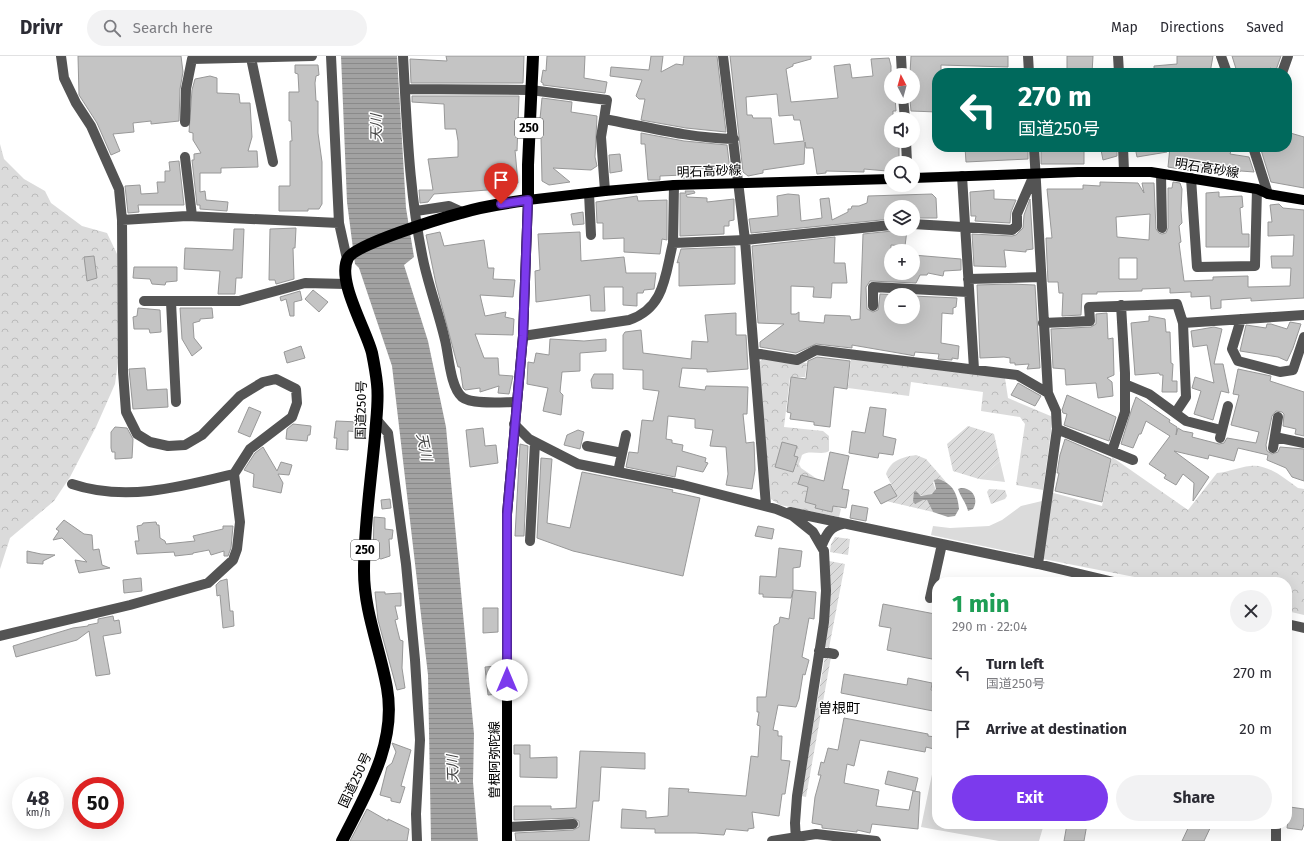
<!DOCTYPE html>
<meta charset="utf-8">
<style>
body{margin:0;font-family:"Fira Sans","Noto Sans JP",sans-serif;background:#f2f2f3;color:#2b2b33;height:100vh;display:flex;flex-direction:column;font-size:15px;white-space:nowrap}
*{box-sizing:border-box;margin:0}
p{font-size:13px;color:#7c7c81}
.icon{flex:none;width:22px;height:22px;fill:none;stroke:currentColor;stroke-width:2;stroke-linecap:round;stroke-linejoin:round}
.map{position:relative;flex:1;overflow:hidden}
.details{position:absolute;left:932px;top:521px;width:360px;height:252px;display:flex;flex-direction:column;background:#fff;border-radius:16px;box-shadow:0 4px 16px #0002}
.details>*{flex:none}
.guide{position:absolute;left:932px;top:12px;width:360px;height:84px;border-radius:16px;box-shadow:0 4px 16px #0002;background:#00695c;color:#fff;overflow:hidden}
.needle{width:26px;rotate:354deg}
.controls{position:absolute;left:884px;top:12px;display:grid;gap:8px}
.controls a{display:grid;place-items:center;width:36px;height:36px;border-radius:50%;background:#fff;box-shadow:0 4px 16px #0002;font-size:20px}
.speed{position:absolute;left:12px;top:721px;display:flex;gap:8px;font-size:20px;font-weight:700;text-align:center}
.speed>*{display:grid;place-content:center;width:52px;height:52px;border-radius:50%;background:#fff;box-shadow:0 4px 16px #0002;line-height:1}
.speed small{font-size:10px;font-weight:400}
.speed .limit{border:6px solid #d22;background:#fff;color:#111}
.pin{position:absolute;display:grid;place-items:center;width:34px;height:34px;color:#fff;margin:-41px -17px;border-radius:50% 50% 50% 0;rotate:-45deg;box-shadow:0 0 4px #0007}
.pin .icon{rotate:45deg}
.me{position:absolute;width:44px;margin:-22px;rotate:0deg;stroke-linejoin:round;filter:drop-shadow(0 0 3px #0008)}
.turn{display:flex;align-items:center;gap:14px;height:84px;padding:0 20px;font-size:18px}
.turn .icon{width:52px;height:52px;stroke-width:2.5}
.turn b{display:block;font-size:28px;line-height:34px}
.round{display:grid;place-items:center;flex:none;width:42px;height:42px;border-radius:21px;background:#f2f2f3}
.headline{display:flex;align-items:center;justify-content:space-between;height:68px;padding:0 20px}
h1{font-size:24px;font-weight:700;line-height:30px;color:#1e9e55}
.primary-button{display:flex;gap:8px;margin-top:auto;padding:8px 20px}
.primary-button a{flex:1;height:46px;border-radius:24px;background:#7c3aed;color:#fff;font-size:16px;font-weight:700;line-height:46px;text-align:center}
.primary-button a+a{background:#f2f2f3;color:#2b2b33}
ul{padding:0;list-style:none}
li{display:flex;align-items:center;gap:12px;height:56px;padding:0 20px}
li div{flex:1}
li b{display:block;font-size:15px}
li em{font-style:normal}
header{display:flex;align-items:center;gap:24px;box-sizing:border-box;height:56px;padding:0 20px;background:#fff;border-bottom:1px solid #e1e1e2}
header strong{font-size:19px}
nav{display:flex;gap:22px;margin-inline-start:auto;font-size:14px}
.search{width:280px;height:36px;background:#f2f2f3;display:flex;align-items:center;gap:10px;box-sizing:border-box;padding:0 14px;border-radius:22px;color:#7c7c81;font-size:15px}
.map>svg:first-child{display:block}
.grass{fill:#dbdbdb}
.forest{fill:url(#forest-crowns)}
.garden{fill:url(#garden-furrows)}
.water{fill:url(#water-rules)}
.building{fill:#c4c4c4;stroke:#989898;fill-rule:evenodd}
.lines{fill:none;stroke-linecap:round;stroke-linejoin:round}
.minor{stroke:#545454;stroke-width:10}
.major{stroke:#000;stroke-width:10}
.highway{stroke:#000;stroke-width:12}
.route-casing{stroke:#51269a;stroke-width:10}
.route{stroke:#7c3aed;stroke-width:7}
.labels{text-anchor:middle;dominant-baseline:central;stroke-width:3;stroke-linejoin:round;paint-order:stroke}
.shield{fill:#fff;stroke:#4c4c4c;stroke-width:1}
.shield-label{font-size:12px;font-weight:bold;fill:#000}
.street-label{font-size:13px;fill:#000;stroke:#fff}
.water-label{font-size:14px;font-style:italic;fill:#434343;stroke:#fff}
.neighbourhood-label{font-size:14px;fill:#000;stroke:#fff}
</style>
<header>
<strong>Drivr</strong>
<div class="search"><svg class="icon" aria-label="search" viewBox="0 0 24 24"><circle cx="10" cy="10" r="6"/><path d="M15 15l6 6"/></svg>Search here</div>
<nav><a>Map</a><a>Directions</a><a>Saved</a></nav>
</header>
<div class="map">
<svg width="1304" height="785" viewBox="0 0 1304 785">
<defs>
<pattern id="forest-crowns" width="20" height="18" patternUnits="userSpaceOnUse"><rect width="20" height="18" fill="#dbdbdb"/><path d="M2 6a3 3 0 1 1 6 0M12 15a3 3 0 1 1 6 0" fill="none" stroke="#bababa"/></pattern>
<pattern id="garden-furrows" width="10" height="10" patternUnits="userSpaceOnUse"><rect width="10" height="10" fill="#dbdbdb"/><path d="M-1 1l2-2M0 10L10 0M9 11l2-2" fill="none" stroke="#bababa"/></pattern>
<pattern id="water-rules" width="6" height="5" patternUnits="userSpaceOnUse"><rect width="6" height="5" fill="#a2a2a2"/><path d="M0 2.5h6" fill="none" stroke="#8a8a8a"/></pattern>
</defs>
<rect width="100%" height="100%" fill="#fff"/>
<path class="grass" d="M1000,405L1005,426L979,423Z
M1042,445L1034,501L931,479L933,470L950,472L989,470L1002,464L1021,450Z
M937,703V768H1044L1039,785H999L921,771L935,704Z"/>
<path class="forest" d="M0,88L4,103L24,123L45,135L51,147L82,170L107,177L117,198L119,299L115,328L96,371L70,421L54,445L10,482L0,513Z
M764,302L807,307L805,321H790L784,371L823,375L829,380V395C822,400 810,393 802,399L799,408L801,412L823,427L837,451L841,453L839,461L780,449L771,443L763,371L759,306Z
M851,302L1005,322L1008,342L1053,361L1043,434L1016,429L1025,368L1020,361L981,355L983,336L911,326L909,340L848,332Z
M1112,401L1188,454L1217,417C1229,416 1239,411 1250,410C1267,407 1285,423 1298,432L1304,433V559L1287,555V526H1160L1043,503L1050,436L1102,450Z"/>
<path class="garden" d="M968,370L994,378L1000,405L979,423L953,415L947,388Z
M916,399L926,403L946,426L942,424L933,426L936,435C929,441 921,441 914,436L923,444H927L933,456L886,445L897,440L886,418C891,404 903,401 916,399Z
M989,433L1005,434L1007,440L1005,443L991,448L987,436Z
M835,481L850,483L848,499L830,496L831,488Z
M829,505L845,508L829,592L824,591Z
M825,600L831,601L806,741L801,740Z"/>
<path class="water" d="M341,0H397L406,152L414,201L404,209L428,285L446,371L474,678L473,726L478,785H431L428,619L392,310L359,212L355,208L347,146Z
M938,423C953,427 958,439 959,453L955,460L948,461L933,456L927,444H923L915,448L913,445L914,436L916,435L921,440L932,438L936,433L934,424Z
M961,432C973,432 979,443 973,453L968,455C966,446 961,442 958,433Z"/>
<path class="building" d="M78,0H181L183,16L180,33L179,65L151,68V65L133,67L134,76L113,78L120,95L111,99L97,67L79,39Z
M446,0H524L523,27H411L410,3L447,5Z
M547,0H585L584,22L607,26L605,37L543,29V27L541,26L543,14L546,15Z
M651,0H663L661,16L676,8L683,9L684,0H717L726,76L686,72L641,64L645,43H639L636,40L642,24L610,20L611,11L649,14Z
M730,0H811V3L793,8V10L786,13L791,46L838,42L834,10L850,8L852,22L873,20L871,3L889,2L891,10V41H895L896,55H893V63H891V85H897V91H899V107H891V112H888L887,115L864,113V116L826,115V117L817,118L813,92H806L805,86L804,108L763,114V117L748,120L743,116ZM777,38L779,60L793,59L794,64H800L804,85L774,88L771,62H753L752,59H747L746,41Z
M911,0H1008V11L941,9V17H937V56L911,55L910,44H913V19L910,18Z
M1067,0H1093L1092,17H1067Z
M1177,0H1213L1210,17H1154V10L1177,8Z
M1232,0H1281L1276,14L1270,12L1269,17L1237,16Z
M295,9H318L319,19L316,20L315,27L316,45H318V77L322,106V148L319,153H308V155H279V130H290V85H292L291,65H289V36H299L298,18L295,17Z
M210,20L217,22V37L239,38L240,47H250L252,81L248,95H257L258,111L221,112V117H200V136L205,135L206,144L228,146L227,155L200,153V149H197L192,104H194V98L201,97L193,84V77L189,76L192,34L195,23Z
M412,40H519L517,95L515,94L518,127L500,129L501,133L434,138L428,146L420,147L419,134H433L428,103L458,101V85L456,73H445L444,48L412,46Z
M542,42L572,46L571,56L597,60L595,101L597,110L591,114L553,112L570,126L549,129L542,125L541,82L543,63H540Z
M1287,76L1304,81V132L1271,126L1261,94L1287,91Z
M641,77L684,85L727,89L730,114L711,115V111L691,115L692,122H683V119L660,120V124H648L645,88H641Z
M965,91H1028V103L966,106Z
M1112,91H1117V100L1103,104L1101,94Z
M1135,91H1166L1167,96L1137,101Z
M1170,91H1232L1230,98L1249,101L1254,116L1241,115L1239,116L1230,113L1209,110L1205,118L1200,114L1191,115L1168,111Z
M1041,92H1057V95L1084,94V108H1041Z
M620,98L622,115L610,117L609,99Z
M179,105L184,149H138L139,156L128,157L125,130L140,129L141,138L158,137L157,126H165V115H170L169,106Z
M1100,126L1138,127L1144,137L1142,127H1154L1156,173L1159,177L1162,178L1166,177L1168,172V132H1172L1173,126L1180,127L1182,133L1181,154L1182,167L1179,170L1181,186L1179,187L1184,225L1213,224V221L1248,220V231L1290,230L1291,212H1272L1271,200H1293L1294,179L1268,180V166H1272L1270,149L1279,148L1283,152L1304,154V242L1251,245V242L1221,244V252L1211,253L1210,240L1191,241V236L1170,237V232L1142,233V235L1097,236V238H1082L1081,259L1062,260L1063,237H1059L1058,226H1048L1046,182H1052L1047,133H1083V129L1100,130ZM1150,158L1149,184L1117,181L1116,161ZM1119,202H1137V223H1119Z
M994,134V143L1016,144L1011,156L1010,167L975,165L976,160H971L970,136Z
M685,135H694L695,137L686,139L687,141L707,142V146L734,143V164L729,165V170H724V178L680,180V137H686Z
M1219,136V141L1242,140L1243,151L1240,152L1242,178H1249V191H1206V137Z
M788,138L799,139L801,165L822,162L820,143L829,142L832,164L848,156V153H851L852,150H859L867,147L868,140L932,138L936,142L937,162H913V151H891V163L751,177L749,163L778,160L777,140Z
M637,140L638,145L667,144V184L662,183L660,198L624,196V182L603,183V167H597L596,146Z
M1030,143L1033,193L1026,194V196L1004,194L1006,211L974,210L972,178L1012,180L1016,179L1023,172L1024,159Z
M583,156L584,168L573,169L571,158Z
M296,172L295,192H293L294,223L276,228L275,224H269L270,173Z
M234,173H244L242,222H236L235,238H218L220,215L184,213L185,192L233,194Z
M896,173L907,174L905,190L891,189V217H913V199L961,203V214L944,215L943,220L928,217L927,219H920L916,227L870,225L866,231L867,253L873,256L878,254L880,238L901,239H891V261H913V240L957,242L956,251L953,252V258L942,257L941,287L959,290L958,303L952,302V304L938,303L939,298L915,296L914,300L910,299L852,289V292L816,288L796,297L760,291V286L784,268L758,267L752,190L835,181L834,207H845L847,227H832L831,242L813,241L814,231L791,230V258H796L799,256V265L824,267L825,259L850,260L851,264L860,263L863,178L892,175Z
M440,176L444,190L484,184L488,212H494L493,223L515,224L513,241L480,239L485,260L506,256L505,261L514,263L513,279L475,278L484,302H498L499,319L513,320L509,338L498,337L499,330L480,336V332L465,334L463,332L460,311H458L455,300L436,228L426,179Z
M580,176L581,205L624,201L626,217H656L654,233L644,234L643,237H637V250L623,249V231H604L605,255H591L590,239L536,246L535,215L540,214L538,178Z
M735,191V228L679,230V206L677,207L681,193Z
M94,200L97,222L87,225L84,201Z
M134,211H177V225L166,226L165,229L152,228L150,223L133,222Z
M1010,228L1035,229L1040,312L1027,313L1029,308L1015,309V307H1010V302L1004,301L980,302L977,229Z
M313,234L328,246L319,256L305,243Z
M300,235L302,244L294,246V260H290L286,243L281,245L280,241Z
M138,252L160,254L161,276L150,277L149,273H134L133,261L137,260Z
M180,252H212L213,262L200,263V265L193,267L194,282L202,292L192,300L182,283Z
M736,257V279H746L748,313L707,316V313L682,312L679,331L705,334L706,330L748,331L747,358H743L746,387L754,386L755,414L752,433L726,429L728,418L726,391L710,390L713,374L695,372V363L668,360L666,383L672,384V387L683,389L682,395L706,402L705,406L708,407L703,416L677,410L675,421L626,411L629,396L638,397L642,364L653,365L659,335L643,333V314L623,313V279L625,276L641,274L643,297L691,303L692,285L708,286L705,259Z
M1107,257L1108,283L1113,282L1114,319L1107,322L1112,326L1113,340L1098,342L1096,327L1066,329L1065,313L1053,312L1051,273L1091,271L1096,268V258Z
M1149,260L1165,263L1166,276H1170L1171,307L1173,308L1172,325H1177V336H1162L1163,319H1160L1159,317L1135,319L1131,267L1149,265Z
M1290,266L1301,268L1293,292L1287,305L1278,301L1240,295L1246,269L1266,272L1267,268H1271L1287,273Z
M1214,271L1222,273L1214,308H1223L1229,337L1221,335L1213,364L1194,358L1201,335L1192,332L1195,321L1214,327L1207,289L1193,291L1191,275Z
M550,283L584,285L606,283V295L580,297V315L562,316L560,336L563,339L561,359L543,355L548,332L527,328L528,306L534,307L536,297L549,299Z
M301,290L305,302L287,307L284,296Z
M817,301L850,305L847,333L834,331L830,371L814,369V366L790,363L791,357L787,356L791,321L806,323L808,305Z
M145,312L147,334L167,333L168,351L133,353L129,313Z
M1238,313L1271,320L1270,325L1304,336V380L1295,378L1296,373L1283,370L1284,358L1282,356L1276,355L1272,360L1266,389L1267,395L1272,398L1278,396L1280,391L1304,393V425L1292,421L1286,412L1267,404L1268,399L1238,392L1234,405L1209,399L1208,403L1174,395L1209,421L1193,445L1194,427L1183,418L1176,429L1164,422L1166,419L1149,408L1170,380L1146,365L1141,378H1139L1133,392L1121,388L1132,352L1136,341L1170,364L1169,366L1177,371L1176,379L1178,372L1183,375L1193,377L1192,381L1219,388L1224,387L1227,382L1256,387L1259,376L1231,369L1239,339L1233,338Z
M594,318H613V333L592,332L591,324Z
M1018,327L1041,340L1035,350L1011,339Z
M1067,339L1116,361L1109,385L1064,369L1067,358L1063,357L1062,354Z
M249,351L261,356L250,381L238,376Z
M870,351L886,353L883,380L896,383L893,399L879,397L878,402L849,397L852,375L865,377Z
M336,365L359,366L358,376L348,375V394L336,393L337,382H334Z
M293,368L311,370L310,379H308L307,385L286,383L287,373Z
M115,371L127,372L133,383L132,402L115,403V396H112L111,392V376Z
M483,372L485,390L496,389L498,407L470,411L466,374Z
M578,374L584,376L580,393L564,389L567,379Z
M1065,383L1111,403L1102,446L1055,435L1059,417H1057L1060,399Z
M782,386L797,390L794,400L798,401L793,416L775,411Z
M520,388L528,390L524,480H515Z
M263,391L277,415L281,406L292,409L289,419L278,418L283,427L281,437L253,431L254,418L244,414L255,397Z
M830,396L849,400L842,433L849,434L846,452L833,450L832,456L815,452L816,449L805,446L808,431L798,428L801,419L824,425Z
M541,402L552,403L547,467L570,472L582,416L673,434L672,436L700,442L683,520L573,495L537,482Z
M890,428L897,440L881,448L874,436Z
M390,443L391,452L382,453L381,444Z
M852,449L868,452L866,465L850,462Z
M374,461L385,462V473L393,474L392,483H389L390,500L381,503L373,500Z
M64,464L84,478L92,479L93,494L99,493L102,509L110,512L79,517L75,504L87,506L62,482L53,484L59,475L56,473Z
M156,466L157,469H159L160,482L165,485L166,488L195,485L193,480L223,473V470H233L231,492L228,500H224V495L211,499L209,494L193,497V498L175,500L174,496L137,498L135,485H139L137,470L142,469L143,467Z
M758,470L774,473L772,483L755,480Z
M779,492L802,495L800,511L793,512V534L816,536L814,563L809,562L802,601L809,604L805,619L803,618L799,643L796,651L778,649L773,674L778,675V680H782L781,704L790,705L785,738H782L779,760L752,756L754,772L748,773V775L726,773L724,779L696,777H655V773L621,772L622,753L646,755V762L668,760L669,732L689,733L688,736L746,740L751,700L758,701L760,670L757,669L759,656H757V641H766L774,570L779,567L780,561L789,563L793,535L791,542L763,541V538H759L760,520L776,521Z
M27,495L41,498L55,499L43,505V508L27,507Z
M141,522L142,535L124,537L123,524Z
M227,523L230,555H233L234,570L223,572L220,539L217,540L216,529L220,525Z
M375,536H385V538L401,537V550H395L398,563L395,564L400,584L403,585L402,612L405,632L397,634L378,564Z
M883,548L935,558L933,568H937V604L887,594L891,572L879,570Z
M483,552H498V576L483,577Z
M113,560L114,565L119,564L121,577L103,580L110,618L96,620L89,575L77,584L16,601L13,590L73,572L88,570V569L98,567V563Z
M497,610L498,638L488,639L485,611Z
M844,618L907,629L908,622L932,627L931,634L937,635V652H934L933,655L841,637Z
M844,662L928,678V680L936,681L934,693L926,691L925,696L860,684L854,710L847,708L844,727L879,734L876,750L909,754L913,735L920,736L918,773L872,768L870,777L857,774V776L822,772V769L812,767L815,741L821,719H818L821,706L824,707L828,692L838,694Z
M392,687L411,694L401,730L405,731L400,747L391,745V742L380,739L387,711L392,707L396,696Z
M514,689H530V702L557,701V722L520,721V698H514Z
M580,695L645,697V713L601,711L599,745H593L589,785H516L515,777L573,774L579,771V765L573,762L514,764V750H551V753L576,752Z
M888,715L918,722L915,735L885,728Z
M1290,751L1304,753V768L1302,774L1287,772Z
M367,753L388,765V763L409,773L407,785H350Z
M1067,768H1087L1084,785H1064Z
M1190,768H1212L1204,785H1182Z"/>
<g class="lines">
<path class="minor" d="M61,0L64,22L76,47L91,70L119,133L122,164
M331,0L339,167L347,203
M403,0C407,69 409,140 424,208C430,234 439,258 445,284C449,300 450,330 462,341C472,349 503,346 516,346
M723,0L745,184L766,450
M901,0L902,19
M1028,0L1029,17
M1118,0L1119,17
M1221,0L1227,17
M251,2L273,106
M1282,17L1288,0
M405,33L531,34L607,44L604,63C647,71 690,82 734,83
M903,41L905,63
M604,63L601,81L605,135
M185,66L186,33L192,3L312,0
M906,85L907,107
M1034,91L1048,337L1056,355L1057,373L1038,508
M1123,91L1124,115
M1253,91L1268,138
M185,101L192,160
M1161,118L1162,172
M962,120L974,313
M1191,122L1197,211L1255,210L1257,133
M589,137L591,179
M416,155L449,150L462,156
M913,168L1012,174L1017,170V158L1034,119
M673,187L674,129
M968,223L1041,221
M144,245H239L305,227L346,228
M171,246L176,346
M873,250V231L968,236
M1241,263L1232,293L1238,305L1280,316L1293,314L1304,281
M1043,267L1090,265L1089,251L1177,248L1183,267L1304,259
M523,280L629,264C665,252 665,219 673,187L745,184L891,169
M754,297L797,304L816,294L1017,319L1048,337
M1125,328L1149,338L1186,365L1221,374
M1176,356L1186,341L1183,267
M376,363L388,377L406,508L415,604L420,684L416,758L417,785
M514,368L529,383L578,408L683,429L776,453L793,460L813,476L824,495L826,535L824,566L797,740L795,767L796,785
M1057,373L1133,404
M1275,381L1304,387
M1220,382L1228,350
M587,390L622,397
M1273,392L1278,361
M1112,395L1125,356V317L1121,249
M618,416L626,379
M72,428C125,446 181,431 234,418
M790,456L1038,508L1114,526
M530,485L535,386
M822,489C827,477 830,471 843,468
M930,542L942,488
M1287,568L1304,572
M0,580L130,549L208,527L233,504L237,493L240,466L234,418L250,393L292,361L297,347L296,333L276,323L263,326L240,340L202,379L185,389L168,390L150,386L137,378L126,356L123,316L122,164L187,160L339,167
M819,595L834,598
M507,771L573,768
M772,785L816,778L876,785
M1276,785V768"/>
<path class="major" d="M913,122L1078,116H1151L1257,133L1268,138L1304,144
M507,785V458L523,280L528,144L605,135L674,129L891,123"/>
<path class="highway" d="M342,785C366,737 397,688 387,632C380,592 364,556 364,515C364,470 371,425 375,380C376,363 379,345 377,328C376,318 374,307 372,297C366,273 336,224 348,202C356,188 442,162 461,157C483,150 506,147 528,144V109L533,0"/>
</g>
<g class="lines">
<g class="route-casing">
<path id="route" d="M501,148L528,144L523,280L507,458V624"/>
</g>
<use href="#route" class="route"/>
</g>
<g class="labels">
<g class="shield">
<rect x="515" y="62" width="28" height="20" rx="3"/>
<rect x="351" y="484" width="28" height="20" rx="3"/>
</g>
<g class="shield-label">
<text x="529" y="72">250</text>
<text x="365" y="494">250</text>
</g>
<g class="street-label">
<text transform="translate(1207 112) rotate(9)">明石高砂線</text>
<text transform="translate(709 115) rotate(-2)">明石高砂線</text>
<text transform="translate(361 354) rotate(-89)">国道250号</text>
<text transform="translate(494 704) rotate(-90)">曽根阿弥陀線</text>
<text transform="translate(355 724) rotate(-65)">国道250号</text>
</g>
<g class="water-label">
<text transform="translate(376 72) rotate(-90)">天川</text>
<text transform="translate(424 391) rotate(78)">天川</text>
<text transform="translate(453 713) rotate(-92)">天川</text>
</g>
<g class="neighbourhood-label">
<text x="839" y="652">曽根町</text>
</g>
</g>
</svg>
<div class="controls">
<a><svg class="needle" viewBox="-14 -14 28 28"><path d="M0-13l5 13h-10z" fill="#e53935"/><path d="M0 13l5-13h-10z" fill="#7c7c81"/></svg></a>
<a><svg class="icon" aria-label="sound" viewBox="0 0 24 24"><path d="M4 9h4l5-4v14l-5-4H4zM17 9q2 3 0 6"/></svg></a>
<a><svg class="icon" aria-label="search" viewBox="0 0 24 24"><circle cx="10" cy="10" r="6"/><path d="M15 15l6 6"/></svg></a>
<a><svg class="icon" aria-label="layers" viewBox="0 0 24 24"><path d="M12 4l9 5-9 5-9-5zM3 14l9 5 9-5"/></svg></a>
<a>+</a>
<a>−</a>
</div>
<div class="speed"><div>48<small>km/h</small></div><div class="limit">50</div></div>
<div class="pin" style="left:501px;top:148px;background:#d93025"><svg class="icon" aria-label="arrive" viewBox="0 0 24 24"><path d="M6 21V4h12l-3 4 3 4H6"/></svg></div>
<svg class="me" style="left:507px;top:624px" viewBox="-20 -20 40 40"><circle r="19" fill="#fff"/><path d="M0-13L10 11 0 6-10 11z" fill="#7c3aed"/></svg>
<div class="guide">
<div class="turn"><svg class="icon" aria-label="left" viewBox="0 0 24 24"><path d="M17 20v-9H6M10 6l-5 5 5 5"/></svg><div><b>270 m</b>国道250号</div></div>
</div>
<section class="details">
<div class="headline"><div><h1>1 min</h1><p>290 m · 22:04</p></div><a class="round"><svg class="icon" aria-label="close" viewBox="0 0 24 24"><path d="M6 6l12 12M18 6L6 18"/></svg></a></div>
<ul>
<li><svg class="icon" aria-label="left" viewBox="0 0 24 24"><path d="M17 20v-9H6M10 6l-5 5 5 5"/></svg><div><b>Turn left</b><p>国道250号</p></div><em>270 m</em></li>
<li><svg class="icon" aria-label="arrive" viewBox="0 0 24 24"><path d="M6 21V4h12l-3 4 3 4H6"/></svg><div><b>Arrive at destination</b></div><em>20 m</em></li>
</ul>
<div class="primary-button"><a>Exit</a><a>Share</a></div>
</section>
</div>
